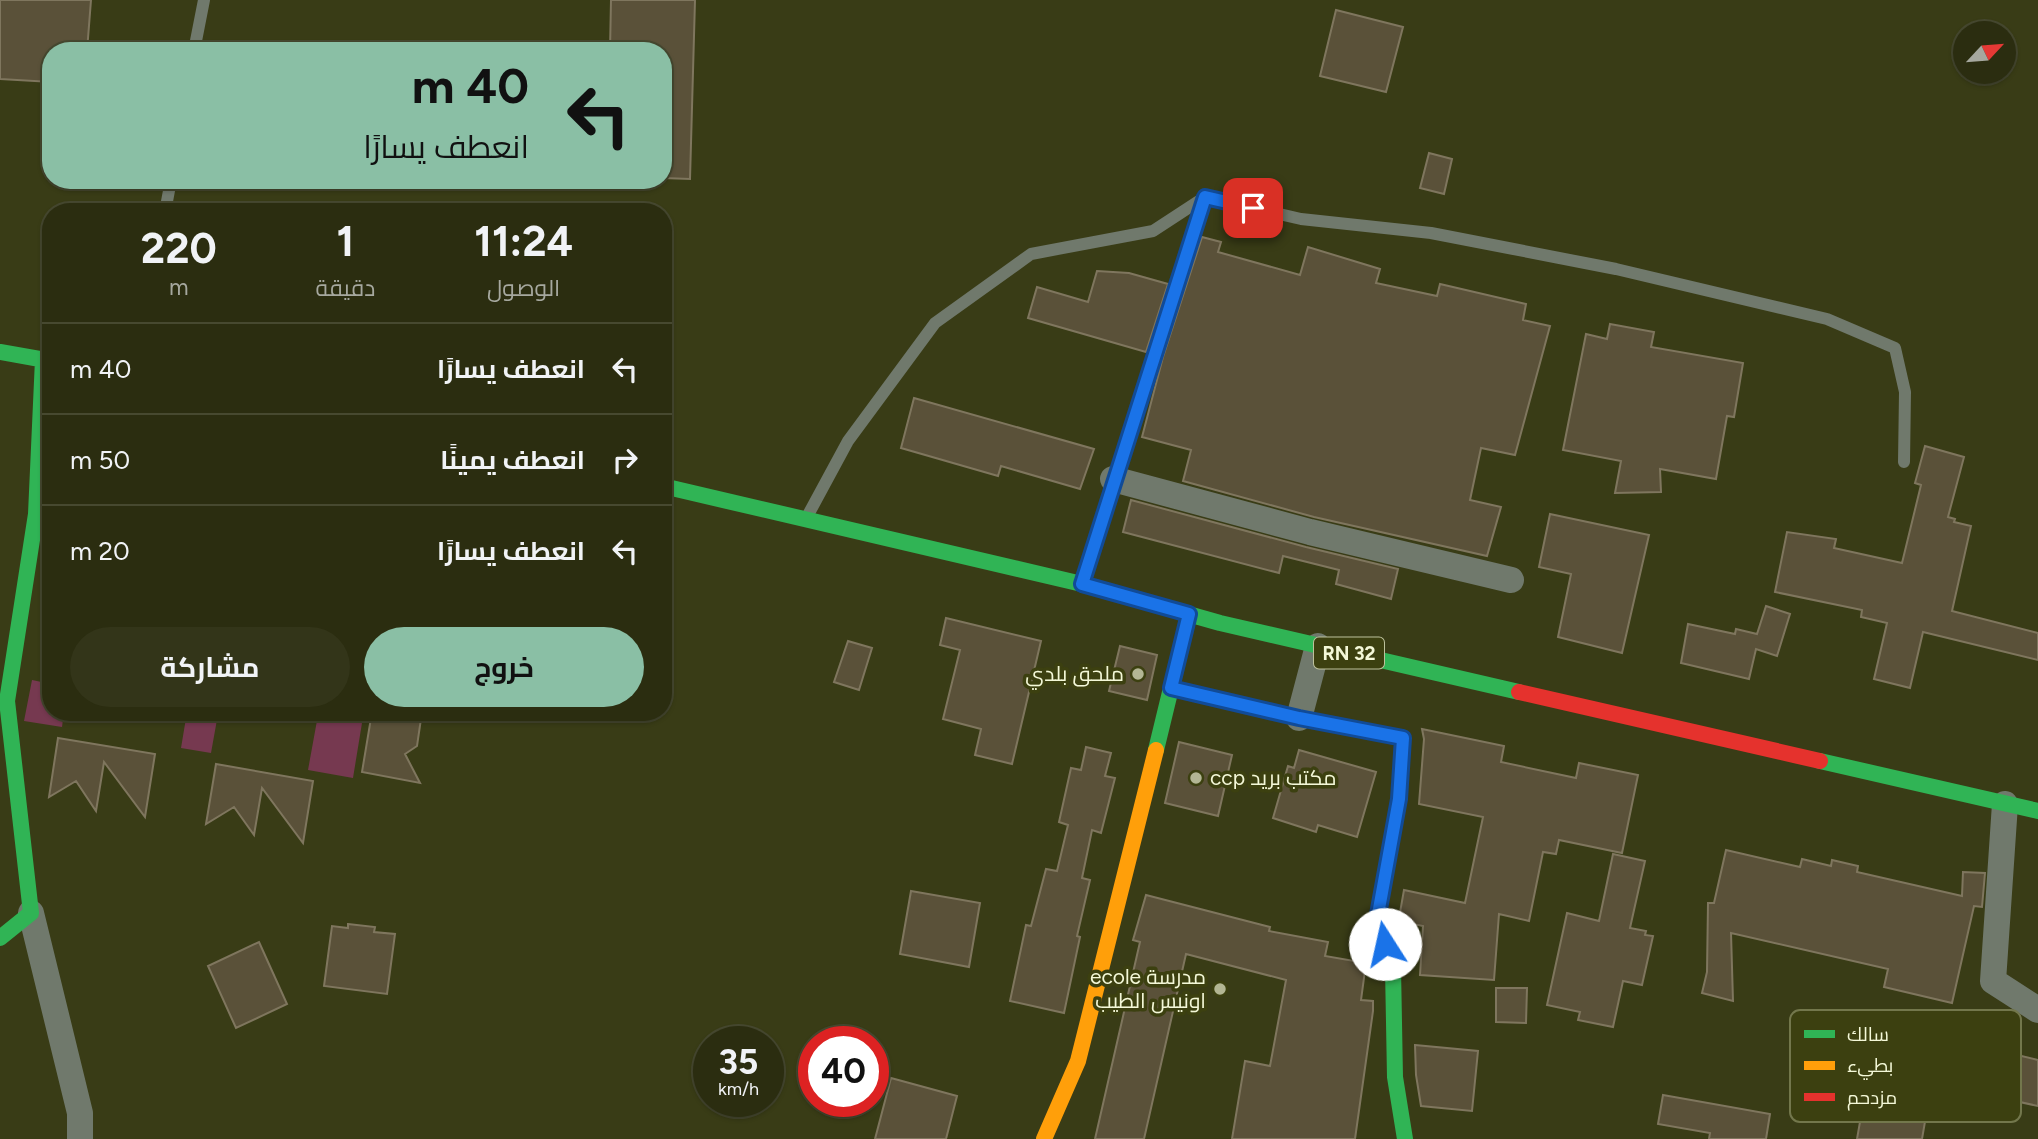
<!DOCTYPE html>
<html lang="ar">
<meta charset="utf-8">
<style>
:root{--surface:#2b2d10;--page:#333519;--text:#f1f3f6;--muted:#a6a89f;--line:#474930;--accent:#8abfa5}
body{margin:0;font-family:Figtree,Cairo,sans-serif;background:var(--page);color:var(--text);direction:rtl;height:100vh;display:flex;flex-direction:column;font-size:26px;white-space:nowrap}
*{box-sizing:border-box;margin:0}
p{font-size:23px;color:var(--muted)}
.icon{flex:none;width:38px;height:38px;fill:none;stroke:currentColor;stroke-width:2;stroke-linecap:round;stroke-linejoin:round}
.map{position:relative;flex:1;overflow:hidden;direction:ltr}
.panel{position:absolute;left:42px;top:203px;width:630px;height:518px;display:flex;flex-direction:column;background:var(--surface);border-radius:28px;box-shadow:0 2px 5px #0004,0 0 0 2px var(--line);direction:rtl}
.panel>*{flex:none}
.guide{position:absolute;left:42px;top:42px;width:630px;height:147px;border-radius:28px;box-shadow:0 2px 5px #0004,0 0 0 2px var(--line);direction:rtl;background:#8abfa5;color:#111;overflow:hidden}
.needle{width:46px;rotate:64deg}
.controls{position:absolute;left:1953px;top:21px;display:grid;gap:14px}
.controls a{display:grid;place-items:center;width:63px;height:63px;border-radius:50%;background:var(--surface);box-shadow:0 2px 5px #0004,0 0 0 2px var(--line);font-size:35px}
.speed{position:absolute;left:693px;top:1026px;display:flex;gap:14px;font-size:35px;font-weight:700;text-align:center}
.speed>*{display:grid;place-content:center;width:91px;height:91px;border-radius:50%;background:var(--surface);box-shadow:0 2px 5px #0004,0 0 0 2px var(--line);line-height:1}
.speed small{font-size:18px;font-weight:400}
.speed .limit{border:10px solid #d22;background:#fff;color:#111}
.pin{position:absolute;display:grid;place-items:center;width:60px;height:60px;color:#fff;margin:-30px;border-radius:14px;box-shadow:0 4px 10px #0006}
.me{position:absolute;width:77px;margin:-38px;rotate:350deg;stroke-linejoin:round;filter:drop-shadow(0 0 5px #0008)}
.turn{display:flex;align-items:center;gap:24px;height:147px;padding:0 28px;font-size:32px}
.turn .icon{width:91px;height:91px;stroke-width:2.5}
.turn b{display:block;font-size:49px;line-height:60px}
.eta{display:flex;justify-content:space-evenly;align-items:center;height:119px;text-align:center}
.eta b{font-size:42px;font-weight:700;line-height:49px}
.button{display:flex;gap:14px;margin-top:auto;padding:14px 28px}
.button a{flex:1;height:80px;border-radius:42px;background:var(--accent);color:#111;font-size:28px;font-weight:700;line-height:80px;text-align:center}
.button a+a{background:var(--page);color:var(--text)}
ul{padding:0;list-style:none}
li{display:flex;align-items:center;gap:21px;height:91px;padding:0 28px;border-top:2px solid var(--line)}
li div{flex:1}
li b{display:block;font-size:26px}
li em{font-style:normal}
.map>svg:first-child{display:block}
.green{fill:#763950}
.building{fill:#5a5139;stroke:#7f765e;stroke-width:2}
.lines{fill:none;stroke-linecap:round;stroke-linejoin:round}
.lane{stroke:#70796c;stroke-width:12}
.street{stroke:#70796c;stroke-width:26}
.fast{stroke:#30b455;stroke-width:16}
.slow{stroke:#ff9f0a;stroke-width:16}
.jam{stroke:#e5322d;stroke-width:16}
.route-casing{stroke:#114b97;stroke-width:18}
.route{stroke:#1a73e8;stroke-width:12}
.poi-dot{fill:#b3b694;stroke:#3c4010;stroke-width:2.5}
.labels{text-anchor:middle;stroke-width:7;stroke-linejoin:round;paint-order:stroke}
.shield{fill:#3c4010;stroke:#bdc19c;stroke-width:2}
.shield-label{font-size:19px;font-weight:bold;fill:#f4f8d8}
.poi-label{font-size:21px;fill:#f4f8d8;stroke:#3c4010;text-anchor:end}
.key{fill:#3c4010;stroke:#73774c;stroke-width:2}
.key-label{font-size:19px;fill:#f4f8d8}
</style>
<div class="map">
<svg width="2038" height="1139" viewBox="0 0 2038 1139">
<rect width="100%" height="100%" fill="#393c16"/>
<path class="green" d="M32,680L51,684V712H64L62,727L24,721Z
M187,712L218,714L211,753L181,748Z
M318,715L362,723L353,778L308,770Z"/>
<path class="building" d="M0,0H91L87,51H51V82L0,79Z
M611,0H695L690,179L663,178V51H610Z
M1336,10L1403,27L1386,92L1320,76Z
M1429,153L1452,159L1444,194L1420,188Z
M1202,237L1221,242L1218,252L1300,275L1308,247L1380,269L1376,283L1437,296L1440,284L1526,304L1523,320L1550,326L1515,455L1481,448L1470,500L1501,507L1487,556L1314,517L1183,481L1191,450L1142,437L1163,357Z
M1097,271L1129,273L1168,284L1146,352L1028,318L1037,287L1088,302Z
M1610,324L1654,332L1651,347L1743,363L1734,417L1727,416L1716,479L1660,469L1661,492L1615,493L1621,461L1563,450L1586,334L1607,339Z
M914,398L1094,449L1080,489L1001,466L998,476L901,448Z
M1925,446L1964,457L1948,517L1955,519L1954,522L1971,526L1952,611L2038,633V660L1923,632L1910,688L1874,679L1887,623L1861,617L1862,610L1775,592L1787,532L1836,539L1834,548L1902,563L1921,485L1915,483Z
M1131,500L1306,547L1398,569L1391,599L1336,584L1339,570L1283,556L1279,573L1123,532Z
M1550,514L1649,535L1622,653L1558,637L1571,574L1539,567Z
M1766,606L1790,614L1777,656L1756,649L1749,679L1681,663L1688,624L1735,634L1736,629L1757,634Z
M946,618L1041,641L1012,764L975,755L981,729L943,719L960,650L940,645Z
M848,641L872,648L859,690L834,682Z
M1120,646L1157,655L1147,700L1109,691Z
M372,712H422L417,746L405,754L420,783L362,772Z
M1422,729L1504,746L1501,762L1576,778L1579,763L1638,775L1622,853L1559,840L1556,854L1543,852L1529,921L1499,914L1494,980L1420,975L1423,926L1399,921V918L1404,890L1465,903L1483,817L1419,804L1424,739Z
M58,738L155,754L145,817L104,762L96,811L76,781L49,797Z
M1179,742L1232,755L1218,816L1165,803Z
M1086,747L1111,753L1105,776L1115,778L1101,833L1092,830L1082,878L1090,880L1077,936L1080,937L1064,1013L1010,1001L1026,925L1031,926L1046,869L1057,871L1068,825L1059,822L1071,768L1081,770Z
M1299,750L1376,772L1357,837L1318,825L1316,832L1273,818L1288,766L1294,768Z
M216,764L313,781L303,843L262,788L254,835L234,807L206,824Z
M1726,850L1800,867L1802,859L1831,866L1832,860L1858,866L1857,872L1962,896L1963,872L1985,873L1982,907L1974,906L1952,1003L1884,987L1888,969L1731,933L1733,1001L1702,993L1707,972L1708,903H1714Z
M1613,854L1645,861L1630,928L1646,931L1645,935L1653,936L1642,985L1623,981L1613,1027L1578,1020L1580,1012L1547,1005L1567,913L1599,921Z
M911,891L980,903L969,967L900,954Z
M1146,895L1270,927L1269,931L1328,942L1325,956L1366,963L1361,1000L1373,1001V1011L1355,1139H1232L1245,1061L1270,1066L1286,980L1186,954L1144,1139H1095L1140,942L1133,940Z
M348,924L375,927L374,932L395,934L387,994L324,986L332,926L348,928Z
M259,942L287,1004L236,1028L208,966Z
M1496,988H1527L1526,1023L1496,1022Z
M1987,1038L2012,1044L2009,1053L2038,1060V1106L1974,1092Z
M1415,1045L1478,1051L1472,1111L1421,1106L1416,1075Z
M891,1078L957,1096L946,1139H875Z
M1867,1082L1930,1093L1922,1139H1857Z
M1663,1095L1770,1114L1766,1139H1709L1710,1133L1658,1124Z"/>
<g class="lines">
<path class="lane" d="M194,51L204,0
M165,212L171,180
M808,515L848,441L935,323L1031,254L1153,231L1205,197
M1083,580L1205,197L1301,219L1431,233L1616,269L1827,319L1895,348L1905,392L1904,462"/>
<path class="street" d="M1113,479L1310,532L1511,580
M1299,718L1318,646
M2005,804L1993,981L2038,1010
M31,913L80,1113V1139"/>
<path class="fast" d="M0,352L51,361
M663,486L1082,584L1220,623L1519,692
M1171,688L1299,718L1403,738L1399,799L1377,920L1393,968L1395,1077L1405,1139
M1156,750L1189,614
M1820,761L2038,811
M0,938L31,913L7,701L36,514L43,359"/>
<path class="slow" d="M1044,1139L1078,1061L1156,750"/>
<path class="jam" d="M1519,692L1820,761"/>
</g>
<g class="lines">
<defs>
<path id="route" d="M1253,208L1205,197L1082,584L1189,614L1171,688L1299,718L1403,738L1399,799L1377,920L1385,944"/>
</defs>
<use href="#route" class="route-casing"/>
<use href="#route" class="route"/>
</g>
<g class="poi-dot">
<circle cx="1138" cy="674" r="7"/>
<circle cx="1196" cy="778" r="7"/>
<circle cx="1220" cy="989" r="7"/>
</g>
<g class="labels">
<rect class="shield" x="1314" y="637.5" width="70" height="31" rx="5"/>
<g class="shield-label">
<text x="1349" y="660">RN 32</text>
</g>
<g class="poi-label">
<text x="1124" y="681">ملحق بلدي</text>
<text x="1210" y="785" text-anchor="start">ccp مكتب بريد</text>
<text x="1206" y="984">ecole مدرسة<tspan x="1206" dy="24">اونيس الطيب</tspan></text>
</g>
</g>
<rect x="1790" y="1010" width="231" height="112" rx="10" class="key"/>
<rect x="1804" y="1030" width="31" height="8" fill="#30b455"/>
<rect x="1804" y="1061" width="31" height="9" fill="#ff9f0a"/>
<rect x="1804" y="1093" width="31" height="8" fill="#e5322d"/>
<g class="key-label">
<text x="1847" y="1041">سالك</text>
<text x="1847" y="1072">بطيء</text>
<text x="1847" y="1104">مزدحم</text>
</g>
</svg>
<div class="controls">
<a><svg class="needle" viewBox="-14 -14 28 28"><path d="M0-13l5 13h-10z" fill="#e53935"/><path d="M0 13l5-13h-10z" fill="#a6a89f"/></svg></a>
</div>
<div class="speed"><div>35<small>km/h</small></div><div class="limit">40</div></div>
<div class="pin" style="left:1253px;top:208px;background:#d93025"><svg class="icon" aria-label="arrive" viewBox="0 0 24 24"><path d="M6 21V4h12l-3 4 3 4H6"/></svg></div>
<svg class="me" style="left:1385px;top:944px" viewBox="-20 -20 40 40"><circle r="19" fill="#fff"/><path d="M0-13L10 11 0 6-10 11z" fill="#1a73e8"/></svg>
<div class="guide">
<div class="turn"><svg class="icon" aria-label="left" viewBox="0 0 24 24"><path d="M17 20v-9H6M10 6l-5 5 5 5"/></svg><div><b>40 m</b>انعطف يسارًا</div></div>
</div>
<section class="panel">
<div class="eta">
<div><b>11:24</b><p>الوصول</p></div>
<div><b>1</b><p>دقيقة</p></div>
<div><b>220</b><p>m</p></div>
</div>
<ul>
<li><svg class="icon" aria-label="left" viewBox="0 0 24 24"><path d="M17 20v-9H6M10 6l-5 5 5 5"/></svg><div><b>انعطف يسارًا</b></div><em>40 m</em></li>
<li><svg class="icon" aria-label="right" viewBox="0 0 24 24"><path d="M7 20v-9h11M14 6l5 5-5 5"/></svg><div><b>انعطف يمينًا</b></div><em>50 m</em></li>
<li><svg class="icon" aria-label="left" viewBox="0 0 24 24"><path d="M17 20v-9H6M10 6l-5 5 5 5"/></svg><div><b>انعطف يسارًا</b></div><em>20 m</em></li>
</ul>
<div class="button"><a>خروج</a><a>مشاركة</a></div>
</section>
</div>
